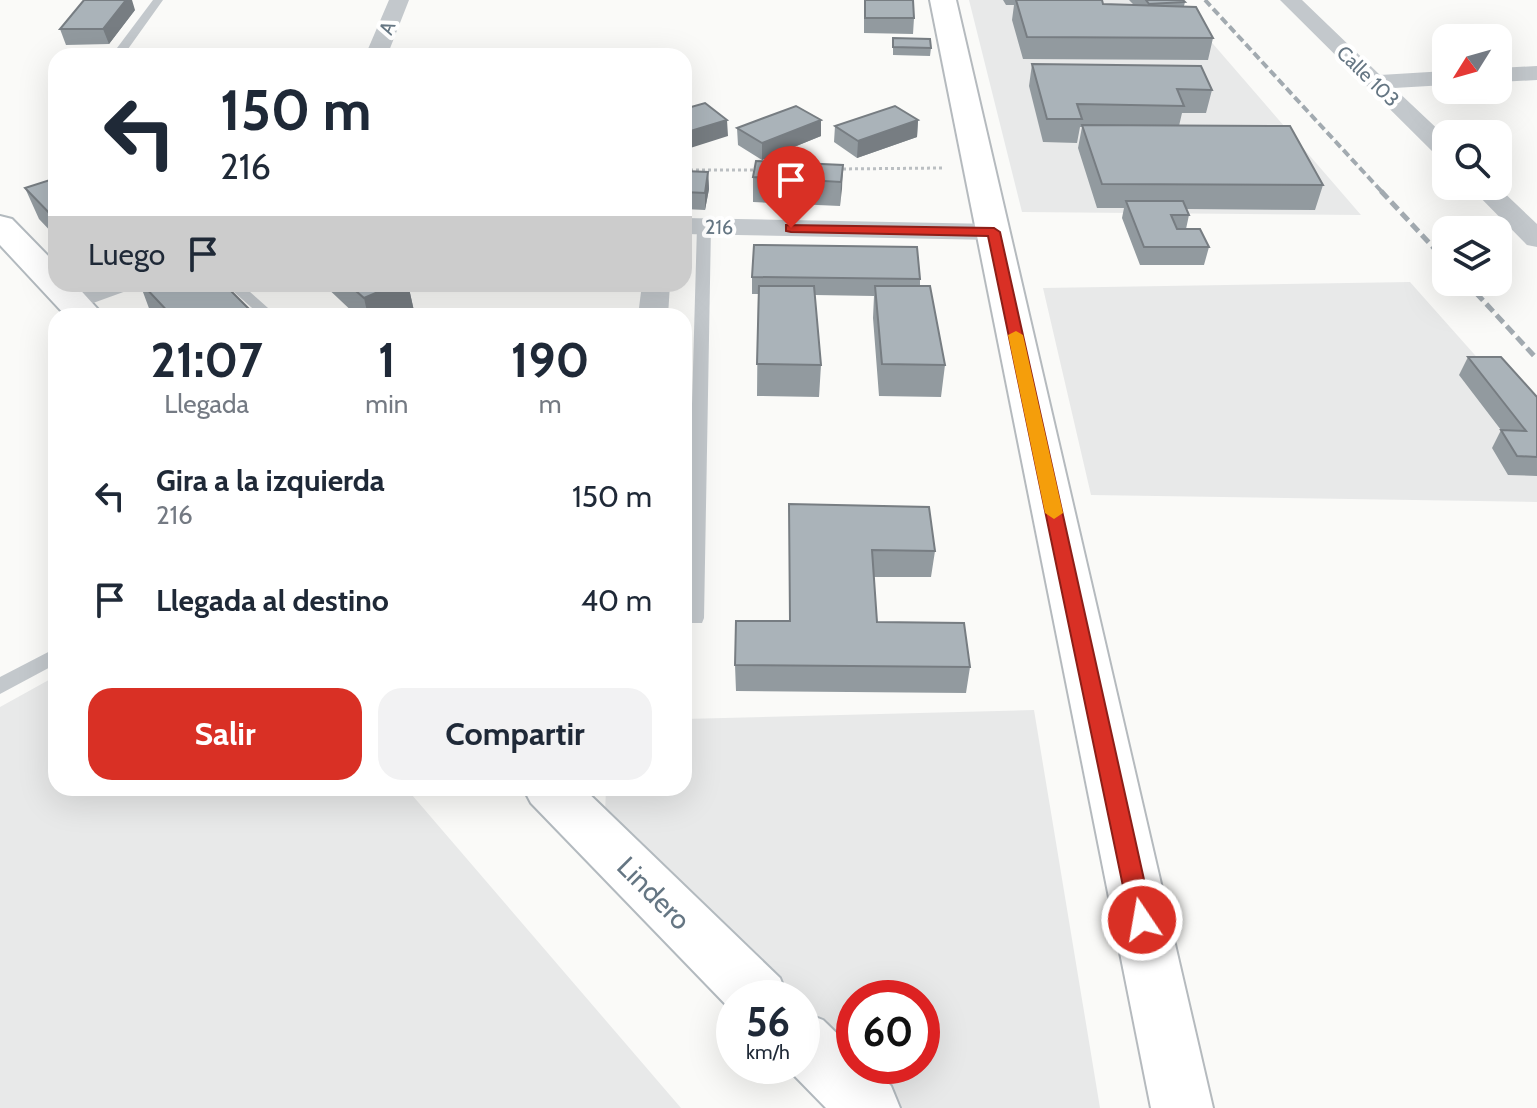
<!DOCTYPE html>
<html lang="es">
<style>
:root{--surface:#fff;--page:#f2f2f3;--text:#1f2937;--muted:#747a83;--accent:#d93025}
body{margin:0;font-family:Cabin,sans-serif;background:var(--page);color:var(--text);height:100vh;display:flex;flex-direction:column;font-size:30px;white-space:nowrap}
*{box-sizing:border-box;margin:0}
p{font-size:26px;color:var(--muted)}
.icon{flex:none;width:44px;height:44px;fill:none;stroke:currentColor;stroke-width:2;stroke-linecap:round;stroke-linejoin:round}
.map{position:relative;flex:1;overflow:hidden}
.sheet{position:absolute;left:48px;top:308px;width:644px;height:488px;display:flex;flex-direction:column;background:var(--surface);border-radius:24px;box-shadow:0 8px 32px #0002}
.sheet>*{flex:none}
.top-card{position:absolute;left:48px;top:48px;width:644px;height:244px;border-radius:24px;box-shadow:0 8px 32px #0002;background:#fff;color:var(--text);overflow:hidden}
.needle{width:52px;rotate:233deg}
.tools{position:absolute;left:1432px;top:24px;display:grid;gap:16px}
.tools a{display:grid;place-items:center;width:80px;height:80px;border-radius:16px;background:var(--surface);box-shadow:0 8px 32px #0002;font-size:40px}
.speed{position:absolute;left:716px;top:980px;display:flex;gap:16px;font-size:40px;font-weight:700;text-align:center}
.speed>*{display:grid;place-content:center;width:104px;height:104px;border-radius:50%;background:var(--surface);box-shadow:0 8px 32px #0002;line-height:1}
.speed small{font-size:20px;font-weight:400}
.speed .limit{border:12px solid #d22;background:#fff;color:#111}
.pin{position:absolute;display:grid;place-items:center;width:68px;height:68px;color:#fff;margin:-82px -34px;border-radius:50% 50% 50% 0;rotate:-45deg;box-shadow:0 0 8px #0007}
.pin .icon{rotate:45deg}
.me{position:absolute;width:88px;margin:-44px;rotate:348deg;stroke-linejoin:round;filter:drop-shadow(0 0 6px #0008)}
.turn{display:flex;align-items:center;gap:28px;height:168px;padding:0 40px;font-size:36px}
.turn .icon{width:104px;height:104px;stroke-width:2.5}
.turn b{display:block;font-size:56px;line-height:68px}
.then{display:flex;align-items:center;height:76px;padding:0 40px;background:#0003;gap:16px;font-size:30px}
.eta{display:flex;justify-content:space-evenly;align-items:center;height:136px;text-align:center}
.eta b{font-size:48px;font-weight:700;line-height:56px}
.primary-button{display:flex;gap:16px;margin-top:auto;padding:16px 40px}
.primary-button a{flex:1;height:92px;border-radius:24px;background:var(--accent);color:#fff;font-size:32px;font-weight:700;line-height:92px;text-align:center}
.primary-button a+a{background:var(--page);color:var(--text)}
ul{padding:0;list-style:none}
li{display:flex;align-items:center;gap:24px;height:104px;padding:0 40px}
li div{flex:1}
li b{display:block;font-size:30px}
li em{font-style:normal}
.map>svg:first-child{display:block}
.built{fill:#e8e9e9}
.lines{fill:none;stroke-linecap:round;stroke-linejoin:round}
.secondary-casing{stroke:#b3babf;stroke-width:4}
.primary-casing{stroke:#b5babe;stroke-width:4}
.path{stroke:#bbbfc2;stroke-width:3;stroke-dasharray:3 3;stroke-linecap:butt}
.lane{fill:#c3c8cc;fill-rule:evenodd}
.street{fill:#c3c8cc;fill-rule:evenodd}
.secondary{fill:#fff;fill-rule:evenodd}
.primary{fill:#fff;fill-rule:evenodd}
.rail-far1{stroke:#a2aab0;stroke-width:4;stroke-dasharray:8 4;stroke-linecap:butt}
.rail{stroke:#a2aab0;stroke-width:5;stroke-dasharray:10 5;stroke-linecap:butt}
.wall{fill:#929a9f}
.shaded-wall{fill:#777d82}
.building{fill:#aab3b9;stroke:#777d82;stroke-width:2}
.route{fill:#d93025;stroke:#8d1f18;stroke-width:2}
.slow{fill:#f59e0b}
.labels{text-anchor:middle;stroke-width:8;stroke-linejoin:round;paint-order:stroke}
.far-street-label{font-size:20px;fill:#657683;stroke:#fff}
.near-street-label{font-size:28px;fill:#657683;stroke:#fff}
</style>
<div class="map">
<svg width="1537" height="1108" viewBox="0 0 1537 1108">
<rect width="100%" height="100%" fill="#fafaf8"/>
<path class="built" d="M969,0H1175L1361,215L1022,212Z
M1410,282L1537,425V502L1091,495L1043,288Z
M56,676V788H406L681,1108H0V707Z
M1034,710L1100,1108H899L857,1066H922V998H854V1063L802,1011V998H789L605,813L606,788H684V719Z"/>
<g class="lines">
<defs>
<path id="secondary" d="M0,216L12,219L56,264V284H75L104,316H66L0,245Z
M523,788H583L780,978L788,998H734V1013L531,803Z
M802,1012L823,1020L854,1050V1066H871L891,1086L900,1108H826L785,1066H802Z"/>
<path id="primary" d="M930,0H956L1213,1108H1151Z"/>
</defs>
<use href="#secondary" class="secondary-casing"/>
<use href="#primary" class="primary-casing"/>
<path class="path" d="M837,169L943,168
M684,170H759"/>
<path class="lane" d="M153,0H163L123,56H111Z
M704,222L711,226L704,618L702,623H688L686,618L697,226Z
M225,284H241L277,316H261Z
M56,648V664L0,694V677Z"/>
<path class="street" d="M389,0H409L387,56H365Z
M1280,0H1302L1380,75L1446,71V85L1394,88L1446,137V158L1437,156Z
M1537,66V80L1498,82V68Z
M1469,186H1497L1537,224V247L1527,245Z
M684,218L994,224L1004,226L1008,232L1004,238L994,240L684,234Z
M92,284H133L129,290L82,307H62L57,301L62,295Z
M642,284H670L668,316H638Z"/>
<use href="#secondary" class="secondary"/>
<use href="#primary" class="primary"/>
<path class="rail-far1" d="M1205,0L1383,193"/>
<path class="rail" d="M1381,191L1446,261
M1466,282L1537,359"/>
</g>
<path class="wall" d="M864,0L914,18L913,34L864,33Z
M1003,0H1102L1103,4L1134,5L1129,0H1183L1185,2L1184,6L1213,38L1208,60L1023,59L1012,20L1014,5H1006Z
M135,10L109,44L66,45L60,29Z
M893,38L931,48L930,56L893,55Z
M1032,64L1212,90L1206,113H1182L1179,126L1323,185L1315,210L1186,209L1189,215L1186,229L1209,247L1204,265H1140L1122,218L1124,208H1097L1078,148L1082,127H1080L1077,143L1043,142L1029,86Z
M918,120L917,137L857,158L834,142L835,126Z
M737,128L821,136L762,160L738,145Z
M843,165L840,206L753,202V177Z
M684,171L708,172L709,189L705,210L684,209Z
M56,178V237L39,219L25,188Z
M752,277L920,279V286L945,365L941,397L879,396L873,318L874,296L815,295L821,365L819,397L757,396L758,294H752Z
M140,284H224L256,316H155L150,311Z
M323,284H408L414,311L403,316H357Z
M1468,357L1537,397V476L1508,475L1492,448L1501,430L1459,375Z
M789,504L935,551L931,577H874L877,622L970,667L966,693L736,691L735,665L789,621Z"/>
<path class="shaded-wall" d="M126,0H132L135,10L109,44L103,29Z
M727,120L728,136L684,150V133Z
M821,120V136L762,160V143Z
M918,120L917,137L857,158L858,141Z
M843,165L842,189L840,206L841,182Z
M708,172L709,189L705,210V193Z
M397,284H408L414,311L403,316H368L364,298Z"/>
<path class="building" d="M84,0H126L103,29H60Z
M865,0H913L914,18H865Z
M1016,0H1102L1103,4L1196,7L1213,38L1027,37Z
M1146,0H1183L1185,2L1149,4Z
M893,38L930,39L931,48L893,47Z
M1032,64L1201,66L1212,90L1177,89L1184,106L1077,104L1082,119H1047Z
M705,103L727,120L684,133V109Z
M796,106L821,120L762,143L737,128Z
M895,106L918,120L858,141L835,126Z
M1082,125L1290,126L1323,185L1102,184Z
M756,161L843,165L841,182L753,177Z
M684,171L708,172L705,193L684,192Z
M56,178V220L25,188Z
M1126,201H1183L1189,215H1171L1177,229H1200L1209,247H1144Z
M754,245L917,247L920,279L752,277Z
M142,284H224L256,316H172Z
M348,284H397L364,298Z
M759,286H814L821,365L757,364Z
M875,286H930L945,365L882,364Z
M1468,357H1501L1537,397V457L1517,456L1501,430L1526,431Z
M789,504L929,507L935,551L872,550L877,622L964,623L970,667L735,665L736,621H790Z"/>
<path class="route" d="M786,225L994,228L1000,232L1153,920L1150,928L1142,931L1133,928L1130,920L988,236L791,232L786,231Z"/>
<path class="slow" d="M1016,331L1023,335L1063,513L1054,519L1045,513L1008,335Z"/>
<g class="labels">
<g class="far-street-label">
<text transform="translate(387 28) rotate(-68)" y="7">A</text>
<text transform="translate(1368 76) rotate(44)" y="7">Calle 103</text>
<text transform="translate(719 227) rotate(1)" y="7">216</text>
</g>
<g class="near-street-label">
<text transform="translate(654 893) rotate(45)" y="10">Lindero</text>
</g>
</g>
</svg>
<div class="tools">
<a><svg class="needle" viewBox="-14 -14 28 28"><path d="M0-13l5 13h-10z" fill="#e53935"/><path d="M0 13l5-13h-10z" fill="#747a83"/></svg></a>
<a><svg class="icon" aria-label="search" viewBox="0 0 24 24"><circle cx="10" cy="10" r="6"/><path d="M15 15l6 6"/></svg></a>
<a><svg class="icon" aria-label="layers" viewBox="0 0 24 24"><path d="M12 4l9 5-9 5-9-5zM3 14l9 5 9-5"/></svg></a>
</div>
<div class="speed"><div>56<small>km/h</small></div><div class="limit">60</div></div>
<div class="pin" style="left:791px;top:228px;background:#d93025"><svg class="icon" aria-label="arrive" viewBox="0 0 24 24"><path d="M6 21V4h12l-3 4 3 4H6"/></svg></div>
<svg class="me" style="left:1142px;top:920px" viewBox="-20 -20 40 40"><circle r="17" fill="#d93025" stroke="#fff" stroke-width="3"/><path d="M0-11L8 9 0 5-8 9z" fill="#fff"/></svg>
<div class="top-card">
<div class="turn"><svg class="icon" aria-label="left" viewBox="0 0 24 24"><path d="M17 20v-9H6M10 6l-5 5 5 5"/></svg><div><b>150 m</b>216</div></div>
<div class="then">Luego<svg class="icon" aria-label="arrive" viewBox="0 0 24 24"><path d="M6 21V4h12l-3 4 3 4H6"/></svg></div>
</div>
<section class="sheet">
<div class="eta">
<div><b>21:07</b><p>Llegada</p></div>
<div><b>1</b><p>min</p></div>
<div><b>190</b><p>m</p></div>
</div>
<ul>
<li><svg class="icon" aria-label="left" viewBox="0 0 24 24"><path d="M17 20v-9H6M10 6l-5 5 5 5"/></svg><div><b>Gira a la izquierda</b><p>216</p></div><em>150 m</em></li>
<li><svg class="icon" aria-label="arrive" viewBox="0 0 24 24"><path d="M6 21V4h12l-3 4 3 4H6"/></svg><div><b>Llegada al destino</b></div><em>40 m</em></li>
</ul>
<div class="primary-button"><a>Salir</a><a>Compartir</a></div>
</section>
</div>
